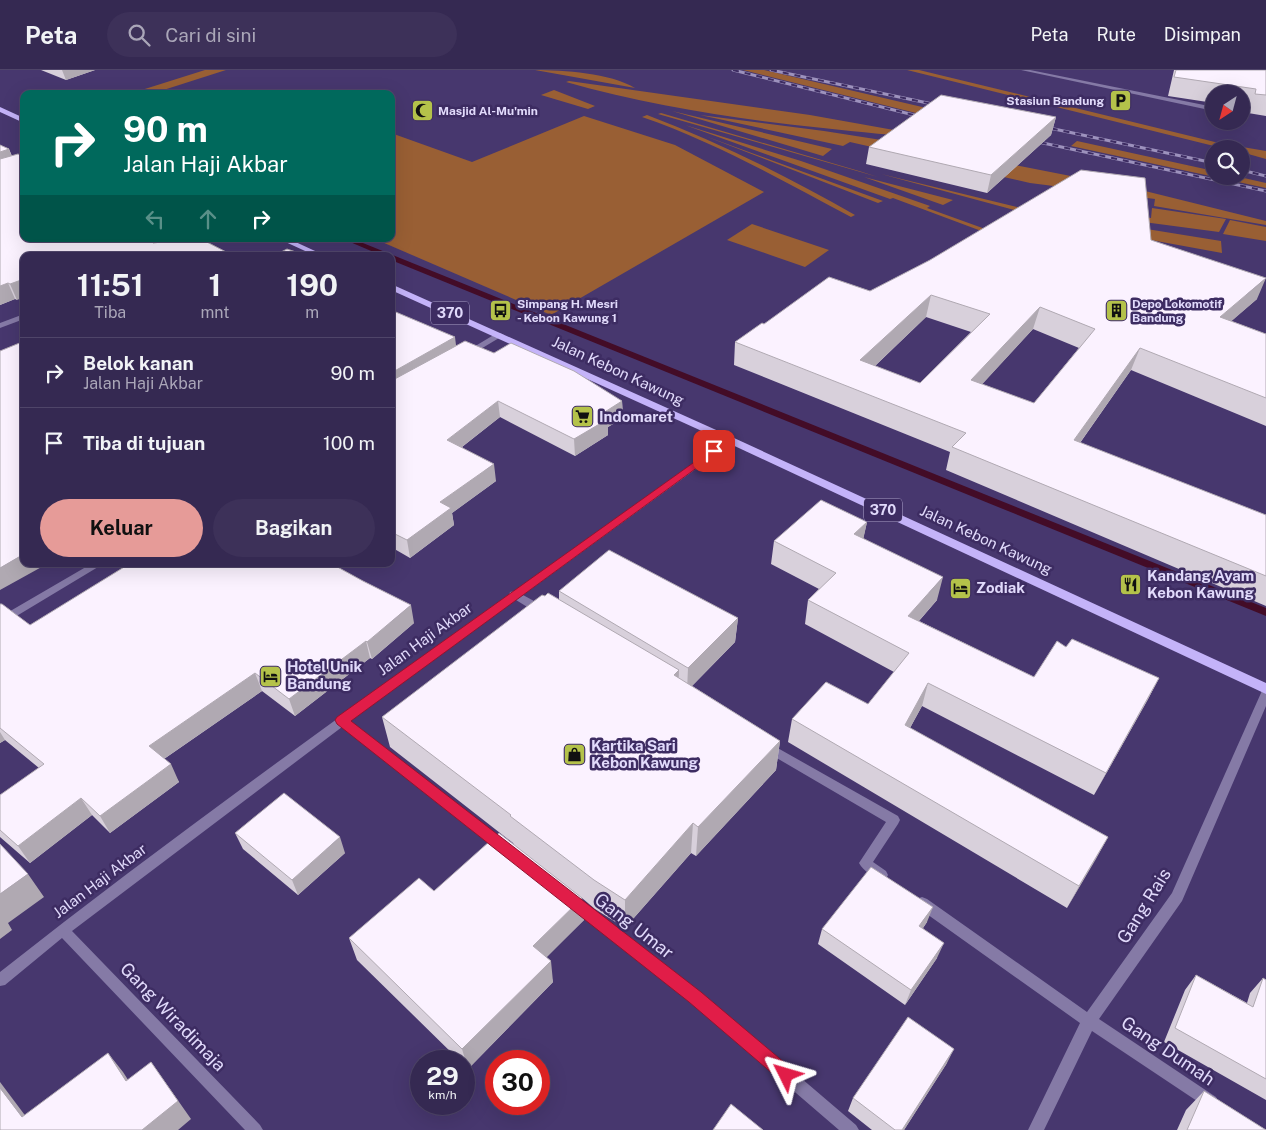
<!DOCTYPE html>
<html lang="id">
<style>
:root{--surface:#352952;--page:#3d3159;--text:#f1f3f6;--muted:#aaa6b8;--line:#4f4569;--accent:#e69b98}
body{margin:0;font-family:"Public Sans",sans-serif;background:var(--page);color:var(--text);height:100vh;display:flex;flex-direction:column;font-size:19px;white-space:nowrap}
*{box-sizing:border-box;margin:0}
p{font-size:16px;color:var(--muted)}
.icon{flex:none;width:28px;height:28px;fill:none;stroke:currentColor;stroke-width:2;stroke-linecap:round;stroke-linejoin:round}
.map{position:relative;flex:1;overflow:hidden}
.sheet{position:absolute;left:20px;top:182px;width:375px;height:315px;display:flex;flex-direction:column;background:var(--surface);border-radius:10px;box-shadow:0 5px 20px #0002,0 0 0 1px var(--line)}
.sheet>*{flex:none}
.banner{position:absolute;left:20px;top:20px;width:375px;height:152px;border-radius:10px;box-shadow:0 5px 20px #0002,0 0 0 1px var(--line);background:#00695c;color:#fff;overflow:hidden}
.needle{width:32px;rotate:216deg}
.controls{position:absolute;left:1205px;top:15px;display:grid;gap:10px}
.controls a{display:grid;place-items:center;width:45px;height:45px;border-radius:50%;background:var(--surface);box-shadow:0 5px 20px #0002,0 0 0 1px var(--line);font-size:25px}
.speed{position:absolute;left:410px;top:980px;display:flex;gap:10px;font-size:25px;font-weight:700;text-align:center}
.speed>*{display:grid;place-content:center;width:65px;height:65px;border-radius:50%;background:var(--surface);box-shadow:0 5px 20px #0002,0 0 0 1px var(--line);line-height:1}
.speed small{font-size:12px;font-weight:400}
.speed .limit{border:8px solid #d22;background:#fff;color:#111}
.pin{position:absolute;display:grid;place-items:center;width:42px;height:42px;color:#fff;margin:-21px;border-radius:10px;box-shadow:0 2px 8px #0006}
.me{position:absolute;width:55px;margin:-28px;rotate:310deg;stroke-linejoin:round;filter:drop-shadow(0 0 4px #0008)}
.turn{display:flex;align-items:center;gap:18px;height:105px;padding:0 20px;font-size:22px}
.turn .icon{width:65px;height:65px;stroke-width:2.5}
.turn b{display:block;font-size:35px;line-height:42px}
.lanes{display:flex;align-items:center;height:48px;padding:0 20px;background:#0003;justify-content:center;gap:25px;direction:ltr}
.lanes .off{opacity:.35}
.eta{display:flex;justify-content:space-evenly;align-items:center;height:85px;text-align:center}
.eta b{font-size:30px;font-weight:700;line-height:35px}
.cta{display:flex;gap:10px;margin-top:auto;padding:10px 20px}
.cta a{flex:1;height:58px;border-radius:30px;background:var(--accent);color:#111;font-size:20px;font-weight:700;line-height:58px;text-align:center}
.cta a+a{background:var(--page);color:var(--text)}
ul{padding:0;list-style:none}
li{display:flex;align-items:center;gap:15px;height:70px;padding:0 20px;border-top:1px solid var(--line)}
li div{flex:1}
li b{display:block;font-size:19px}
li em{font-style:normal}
header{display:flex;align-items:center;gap:30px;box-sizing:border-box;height:70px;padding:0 25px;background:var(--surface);border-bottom:1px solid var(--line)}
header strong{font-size:24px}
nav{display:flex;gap:28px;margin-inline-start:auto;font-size:18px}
.search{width:350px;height:45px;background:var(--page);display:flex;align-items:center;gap:12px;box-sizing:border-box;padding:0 18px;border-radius:28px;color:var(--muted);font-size:19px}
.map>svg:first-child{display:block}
.green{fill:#995f34}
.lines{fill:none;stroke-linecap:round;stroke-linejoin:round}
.stream{fill:#430c27;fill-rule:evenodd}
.minor{fill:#857aa6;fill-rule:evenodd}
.primary{fill:#c4b3f9;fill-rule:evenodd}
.rail-casing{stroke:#9d92bd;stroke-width:3}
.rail{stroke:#3d2c62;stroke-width:2;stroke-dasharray:6;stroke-linecap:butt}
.wall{fill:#d8d0db;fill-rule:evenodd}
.shaded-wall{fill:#b0a9b2}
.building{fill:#fbf2ff;stroke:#b0a9b2;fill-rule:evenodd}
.route{fill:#e11d48;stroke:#92132f}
.labels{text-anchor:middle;stroke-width:5;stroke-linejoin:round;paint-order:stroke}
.far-poi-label{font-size:12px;font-weight:bold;fill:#e1dafb;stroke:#3d2c62;text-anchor:start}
.shield{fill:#3d2c62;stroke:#b0a6cd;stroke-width:1}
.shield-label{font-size:14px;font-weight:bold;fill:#e1dafb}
.street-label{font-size:15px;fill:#e1dafb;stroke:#3d2c62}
.poi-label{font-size:15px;font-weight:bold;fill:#e1dafb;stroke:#3d2c62;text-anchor:start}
.near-street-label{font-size:18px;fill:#e1dafb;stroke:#3d2c62}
</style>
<header>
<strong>Peta</strong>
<div class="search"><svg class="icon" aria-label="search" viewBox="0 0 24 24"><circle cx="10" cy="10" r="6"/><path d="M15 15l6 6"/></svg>Cari di sini</div>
<nav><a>Peta</a><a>Rute</a><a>Disimpan</a></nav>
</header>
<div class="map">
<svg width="1266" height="1060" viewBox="0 0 1266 1060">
<rect width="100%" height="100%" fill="#47376e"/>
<path class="green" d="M205,0H226L151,24H129Z
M535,0C564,0 610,3 635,18Z
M743,0H764L935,40L928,46Z
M907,0H919L1219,73L1266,81V89L1241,82V79H1226Z
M569,11L810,45L933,67C896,66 860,62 823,58C736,49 651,36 566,12Z
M554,20L595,36L588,39L541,25Z
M672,41L832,79L823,86Z
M661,43L859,101L878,107L658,44Z
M647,45C719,72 788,107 855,145L851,147C783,111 715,72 642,47Z
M700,45L824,61L907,74L1137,119L1266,151V155L1154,136L1155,129L1030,113L850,72L843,76Z
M584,46L675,75L764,122L551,245L375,169H391V63L472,92Z
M685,55L801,91L930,136L927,138L988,160L984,162L893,128L890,129Z
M705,66L883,131L878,133Z
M1077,71L1214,101V106H1235L1266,113V118L1071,76Z
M881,104L1029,140L1221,171L1222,183L1107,162L1025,143Z
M864,107L953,130L943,135Z
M1048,135L1151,148L1152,138L1226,149L1219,162L1151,153Z
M1230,150L1266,157V171L1223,164Z
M752,154L829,180L805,197L727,170Z"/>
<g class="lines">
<path class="stream" d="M343,169H353L1266,538V546L391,190V186H383Z"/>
<path class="minor" d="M1021,0H1030L1214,37V41Z
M24,244V249L0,258V253Z
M497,263H500L504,265L469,286H466L462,284Z
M730,367L733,368V372L523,525L545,537L546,540L545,543H537L516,530L350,651L507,773L509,777L507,781L503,782L499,781L342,657L72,861L260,1055L263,1060H245L62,868L5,915L0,916V902C166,771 338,648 509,525L510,522L515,521Z
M91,494H103L0,556V547Z
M1266,619V636L1182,831L1099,949L1216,1027L1218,1032L1216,1037L1211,1039L1206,1037L1092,961L1044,1060H1028L1080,953L917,837L916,833L917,829L922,827L927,829L1087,942L1172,823L1261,623L1262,620Z
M767,672L898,746L900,750L898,754L873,792L886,801L888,805L886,809C878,812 863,801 859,793L886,752L763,680L761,677L763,674Z
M574,826L579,828L700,922L856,1055L859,1060H839L690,932L569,836L568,832L569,828Z"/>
<path class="primary" d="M0,37L24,48V53L0,42Z
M279,169H289L326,186H316Z
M391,214L734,368L1266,613V624L726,372L391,220Z"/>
<defs>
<path id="rail" d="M733,0L926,48
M771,0L942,36
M1040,56L1214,93
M1029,70L1266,121
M1241,100L1266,106"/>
</defs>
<use href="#rail" class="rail-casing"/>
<use href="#rail" class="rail"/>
</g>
<path class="wall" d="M41,0H95L66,10Z
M1173,0H1266V46L1248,43V38L1241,37V24H1214V33L1168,26L1174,0Z
M1056,47L1051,65L987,123L866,94L869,77Z
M0,75L9,79L12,86L24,186L17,230L15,229L0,235Z
M1151,170L1257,229L1231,251L1266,264V356L1131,300L1080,373L1266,445V536L946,400L950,382L734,295L735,272L764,254L870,221ZM926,247L971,262L920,313L875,296ZM1033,259L1079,278L1034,333L982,314Z
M391,240L456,276L494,283L622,331L623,348L608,357V365L575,386L500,347L462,377L496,411L452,443L454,455L410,488L391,477Z
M867,452L863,469L937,530L919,551L1034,607L1066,577L1159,608L1147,631L1094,725L922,636L910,658L1108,767L1067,838L788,672L792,649L868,634L894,602L805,554L808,530L819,519L771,494L774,471Z
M559,521L738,548L735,572L692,616L780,671L776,700L696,786L691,783L625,858L595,839L582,828L584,850L546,887L553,912L468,999L464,995V991H460L357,890L349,868L434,821L514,775L513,773L390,677L382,647L545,526L559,530Z
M0,534L30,555L414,553L372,589L370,588L295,646L262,621L164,689L179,712L110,763L92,745L30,793L0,767V725L39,698L5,670L0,673Z
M235,763L345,783L298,825L243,779Z
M927,852L923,858L937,888L905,935L818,874L822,859Z
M1196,905L1247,933L1250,923L1263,908L1266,910V1030L1164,972L1185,920Z
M947,993L904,1060H872L848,1041L853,1028Z
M1204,1021L1266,1060H1177L1186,1040Z"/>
<path class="shaded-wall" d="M62,0H95L66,10Z
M1056,47L1051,65L987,123L991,105Z
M9,79L14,93L0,98V82Z
M152,169H183L158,186Z
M1266,208L1257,229L1211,269L1220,247Z
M24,209V227L17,230L10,214Z
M8,213L15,229L0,235V216Z
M931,225L926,247L857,313L860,290Z
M1040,237L1033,259L965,333L971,310Z
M455,267L457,283L391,321V303Z
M1140,278L1131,300L1065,394L1074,370Z
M498,331L500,347L449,387L447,370Z
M622,331L623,348L608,357V365L575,386L574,369L600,345Z
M494,394L496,411L452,443L454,455L410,488L407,470L440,432Z
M867,452L862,475L854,464Z
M24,484V494H47L0,520V498Z
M943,507L937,530L903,569L908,546Z
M411,535L414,553L372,589L367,572Z
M738,548L735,572L687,621L688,598Z
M366,571L370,588L295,646L289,629Z
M679,600L678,630L674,605Z
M255,603L262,621L158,693L149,676Z
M1159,608L1147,631L1094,725L1106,703Z
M928,613L922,636L899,678L905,655Z
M0,662L5,670L0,673Z
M780,671L776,700L696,786L698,757Z
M171,694L179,712L110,763L100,746Z
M81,728L92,745L30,793L18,776Z
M693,753L691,783L625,858V830Z
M340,767L345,783L298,825L292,810Z
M1108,767L1096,789L1067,838L1079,816Z
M28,804L44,827L8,853L12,860L0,869V824Z
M582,828L584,850L536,898L533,876Z
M933,837L927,852L914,871L919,856Z
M944,873L937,888L905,935L911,920Z
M551,891L553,912L468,999L462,979Z
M954,979L947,993L904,1060H902Z
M108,983L123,1002L141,1030L126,1011Z
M151,992L191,1049L178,1060H142Z
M0,1012L36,1060L22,1047L0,1018Z"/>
<path class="building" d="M1176,0H1266V25L1255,24L1256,19L1174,7Z
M941,25L1056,47L991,105L869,77Z
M0,75L9,79L0,82Z
M18,84L24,87V169H153H152L153,173L162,172L170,169H201L234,186H24V209L10,214L8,213L0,216V89Z
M1081,100L1145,108L1151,170L1266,208L1220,247L1266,264V328L1140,278L1074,370L1266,445V506L952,377L966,363L735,272L762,253L764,254L829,207L870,221L930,190ZM931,225L990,244L920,313L860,290ZM1040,237L1095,259L1034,333L971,310Z
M287,179L308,186H273Z
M391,240L455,267L391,303Z
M465,271L494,283L511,273L574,301L622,331L600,345L608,349L574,369L498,331L447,370L494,394L440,432L451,438L407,470L391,462V311Z
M22,272L24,273V372L20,373L24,376V484L0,498V281Z
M821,430L867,452L854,464L943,507L908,546L1034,607L1057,571L1066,577L1072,569L1159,608L1106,703L928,613L905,655L1108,767L1079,816L792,649L826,612L868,634L909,583L808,530L836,503L774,471Z
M609,480L738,548L688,598L559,521Z
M129,494H332L363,511L411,535L367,572L366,571L289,629L255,603L149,676L171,694L100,746L81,728L18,776L0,760V725L44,694L0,658V534H2L30,555Z
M548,523L679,600L674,605L780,671L698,757L693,753L625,830L594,810L510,746L511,745L382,647L542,525L545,526Z
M284,723L340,767L292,810L235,763Z
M499,763L582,828L533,876L551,891L462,979L349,868L419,808L434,821Z
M0,774L28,804L0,824Z
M871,797L933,837L919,856L944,873L911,920L822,859Z
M1196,905L1253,937L1263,908L1266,910V1009L1175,958Z
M908,947L954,979L902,1060H895L853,1028Z
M108,983L126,1011L151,992L178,1031L142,1060H0V1018L22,1047Z
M1204,1021L1266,1060H1187Z
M731,1034L763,1060H713Z"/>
<path class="route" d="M714,378L719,381L717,383L351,651L701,922L792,999L794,1005L792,1010L786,1013L780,1010L689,932L337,654L335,650L337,647Z"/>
<defs>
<symbol id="parking-square" viewBox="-11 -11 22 22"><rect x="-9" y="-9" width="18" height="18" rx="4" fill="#b4c24a" stroke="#3d2c62"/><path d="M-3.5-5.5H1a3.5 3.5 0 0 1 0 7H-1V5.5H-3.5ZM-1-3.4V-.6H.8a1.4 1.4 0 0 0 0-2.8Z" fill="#111"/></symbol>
<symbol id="mosque-square" viewBox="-11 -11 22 22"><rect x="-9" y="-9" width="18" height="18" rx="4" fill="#b4c24a" stroke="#3d2c62"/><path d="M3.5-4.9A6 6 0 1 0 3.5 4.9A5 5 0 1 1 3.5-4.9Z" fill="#111"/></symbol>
<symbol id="bus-square" viewBox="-11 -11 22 22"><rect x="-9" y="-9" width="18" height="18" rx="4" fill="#b4c24a" stroke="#3d2c62"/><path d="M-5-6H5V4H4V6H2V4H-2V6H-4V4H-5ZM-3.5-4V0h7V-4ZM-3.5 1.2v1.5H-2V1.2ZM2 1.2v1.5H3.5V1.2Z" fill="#111"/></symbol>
<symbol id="building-square" viewBox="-11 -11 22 22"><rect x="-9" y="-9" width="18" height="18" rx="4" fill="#b4c24a" stroke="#3d2c62"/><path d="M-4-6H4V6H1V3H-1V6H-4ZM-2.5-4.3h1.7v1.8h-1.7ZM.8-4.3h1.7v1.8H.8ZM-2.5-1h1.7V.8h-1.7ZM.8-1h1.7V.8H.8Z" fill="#111"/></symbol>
<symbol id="supermarket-square" viewBox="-11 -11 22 22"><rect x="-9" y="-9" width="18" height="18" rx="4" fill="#b4c24a" stroke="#3d2c62"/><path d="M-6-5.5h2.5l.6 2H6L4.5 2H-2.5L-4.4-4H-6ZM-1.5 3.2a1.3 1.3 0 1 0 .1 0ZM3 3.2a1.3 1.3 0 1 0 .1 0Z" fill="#111"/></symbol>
<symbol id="restaurant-square" viewBox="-11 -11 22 22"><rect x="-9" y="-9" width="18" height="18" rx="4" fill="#b4c24a" stroke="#3d2c62"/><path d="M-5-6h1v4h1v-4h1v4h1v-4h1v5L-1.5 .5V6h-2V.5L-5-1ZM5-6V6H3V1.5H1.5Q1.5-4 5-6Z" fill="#111"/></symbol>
<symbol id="hotel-square" viewBox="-11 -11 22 22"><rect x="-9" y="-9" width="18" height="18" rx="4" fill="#b4c24a" stroke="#3d2c62"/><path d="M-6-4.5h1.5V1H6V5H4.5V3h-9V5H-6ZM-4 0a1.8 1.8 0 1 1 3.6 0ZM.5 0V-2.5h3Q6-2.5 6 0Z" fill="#111"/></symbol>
<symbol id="shop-square" viewBox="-11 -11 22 22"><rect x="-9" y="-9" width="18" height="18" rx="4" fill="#b4c24a" stroke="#3d2c62"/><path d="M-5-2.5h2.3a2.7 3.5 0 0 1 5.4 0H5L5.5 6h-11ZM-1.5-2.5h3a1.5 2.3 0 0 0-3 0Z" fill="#111"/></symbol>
</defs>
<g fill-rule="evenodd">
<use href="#parking-square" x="1108" y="18" width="25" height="25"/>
<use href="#mosque-square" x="410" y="28" width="25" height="25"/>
<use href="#bus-square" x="488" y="228" width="25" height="25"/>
<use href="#building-square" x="1104" y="228" width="25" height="25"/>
<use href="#supermarket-square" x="570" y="334" width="25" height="25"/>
<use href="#restaurant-square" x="1118" y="502" width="25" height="25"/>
<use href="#hotel-square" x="948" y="506" width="25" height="25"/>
<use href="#hotel-square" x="258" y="594" width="25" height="25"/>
<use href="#shop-square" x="562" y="672" width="25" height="25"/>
</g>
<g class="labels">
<g class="far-poi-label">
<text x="1104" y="35" text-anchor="end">Stasiun Bandung</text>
<text x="438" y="45">Masjid Al-Mu'min</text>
<text x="517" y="238">Simpang H. Mesri<tspan x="517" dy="14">- Kebon Kawung 1</tspan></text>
<text x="1132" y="238">Depo Lokomotif<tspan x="1132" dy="14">Bandung</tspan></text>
</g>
<g class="shield">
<rect x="431" y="231.5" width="38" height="23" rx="4"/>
<rect x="864" y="428.5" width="38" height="23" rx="4"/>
</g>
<g class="shield-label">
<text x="450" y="248">370</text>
<text x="883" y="445">370</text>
</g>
<g class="street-label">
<text transform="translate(618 301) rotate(25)" y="5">Jalan Kebon Kawung</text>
<text transform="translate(986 470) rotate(25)" y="5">Jalan Kebon Kawung</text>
<text transform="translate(425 569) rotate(-36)" y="5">Jalan Haji Akbar</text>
<text transform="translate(100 811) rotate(-37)" y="5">Jalan Haji Akbar</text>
</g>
<g class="poi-label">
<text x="599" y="352">Indomaret</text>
<text x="1147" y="511">Kandang Ayam<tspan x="1147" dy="17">Kebon Kawung</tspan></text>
<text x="976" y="523">Zodiak</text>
<text x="287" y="602">Hotel Unik<tspan x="287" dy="17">Bandung</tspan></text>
<text x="591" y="681">Kartika Sari<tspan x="591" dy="17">Kebon Kawung</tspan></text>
</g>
<g class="near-street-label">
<text transform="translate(1144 836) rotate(-58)" y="6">Gang Rais</text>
<text transform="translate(634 856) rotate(38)" y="6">Gang Umar</text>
<text transform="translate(173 947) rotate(46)" y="6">Gang Wiradimaja</text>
<text transform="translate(1168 981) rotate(34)" y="6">Gang Dumah</text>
</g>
</g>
</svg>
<div class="controls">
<a><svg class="needle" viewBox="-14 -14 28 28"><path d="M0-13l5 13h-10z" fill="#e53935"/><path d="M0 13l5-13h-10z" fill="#aaa6b8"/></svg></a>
<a><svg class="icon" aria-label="search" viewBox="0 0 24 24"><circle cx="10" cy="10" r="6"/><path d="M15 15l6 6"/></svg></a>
</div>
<div class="speed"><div>29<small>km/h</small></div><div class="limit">30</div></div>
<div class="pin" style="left:714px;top:381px;background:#d93025"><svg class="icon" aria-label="arrive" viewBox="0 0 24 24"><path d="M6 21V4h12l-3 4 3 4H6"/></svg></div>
<svg class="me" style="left:786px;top:1005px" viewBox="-20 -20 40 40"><path d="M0-17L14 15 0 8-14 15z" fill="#e11d48" stroke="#fff" stroke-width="4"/></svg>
<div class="banner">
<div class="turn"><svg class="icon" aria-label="right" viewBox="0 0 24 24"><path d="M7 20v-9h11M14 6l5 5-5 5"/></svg><div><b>90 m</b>Jalan Haji Akbar</div></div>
<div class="lanes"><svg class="icon off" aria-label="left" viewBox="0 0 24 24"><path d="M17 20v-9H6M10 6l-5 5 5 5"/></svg><svg class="icon off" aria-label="ahead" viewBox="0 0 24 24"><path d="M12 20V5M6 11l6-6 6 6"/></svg><svg class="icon" aria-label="right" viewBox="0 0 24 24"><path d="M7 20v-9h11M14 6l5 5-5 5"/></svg></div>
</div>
<section class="sheet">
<div class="eta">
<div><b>11:51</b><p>Tiba</p></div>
<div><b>1</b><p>mnt</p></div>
<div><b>190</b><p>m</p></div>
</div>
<ul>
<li><svg class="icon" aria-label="right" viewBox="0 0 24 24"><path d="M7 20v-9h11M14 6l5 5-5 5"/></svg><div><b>Belok kanan</b><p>Jalan Haji Akbar</p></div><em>90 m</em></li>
<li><svg class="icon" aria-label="arrive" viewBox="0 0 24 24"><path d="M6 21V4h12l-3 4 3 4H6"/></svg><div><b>Tiba di tujuan</b></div><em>100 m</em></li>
</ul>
<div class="cta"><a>Keluar</a><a>Bagikan</a></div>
</section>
</div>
